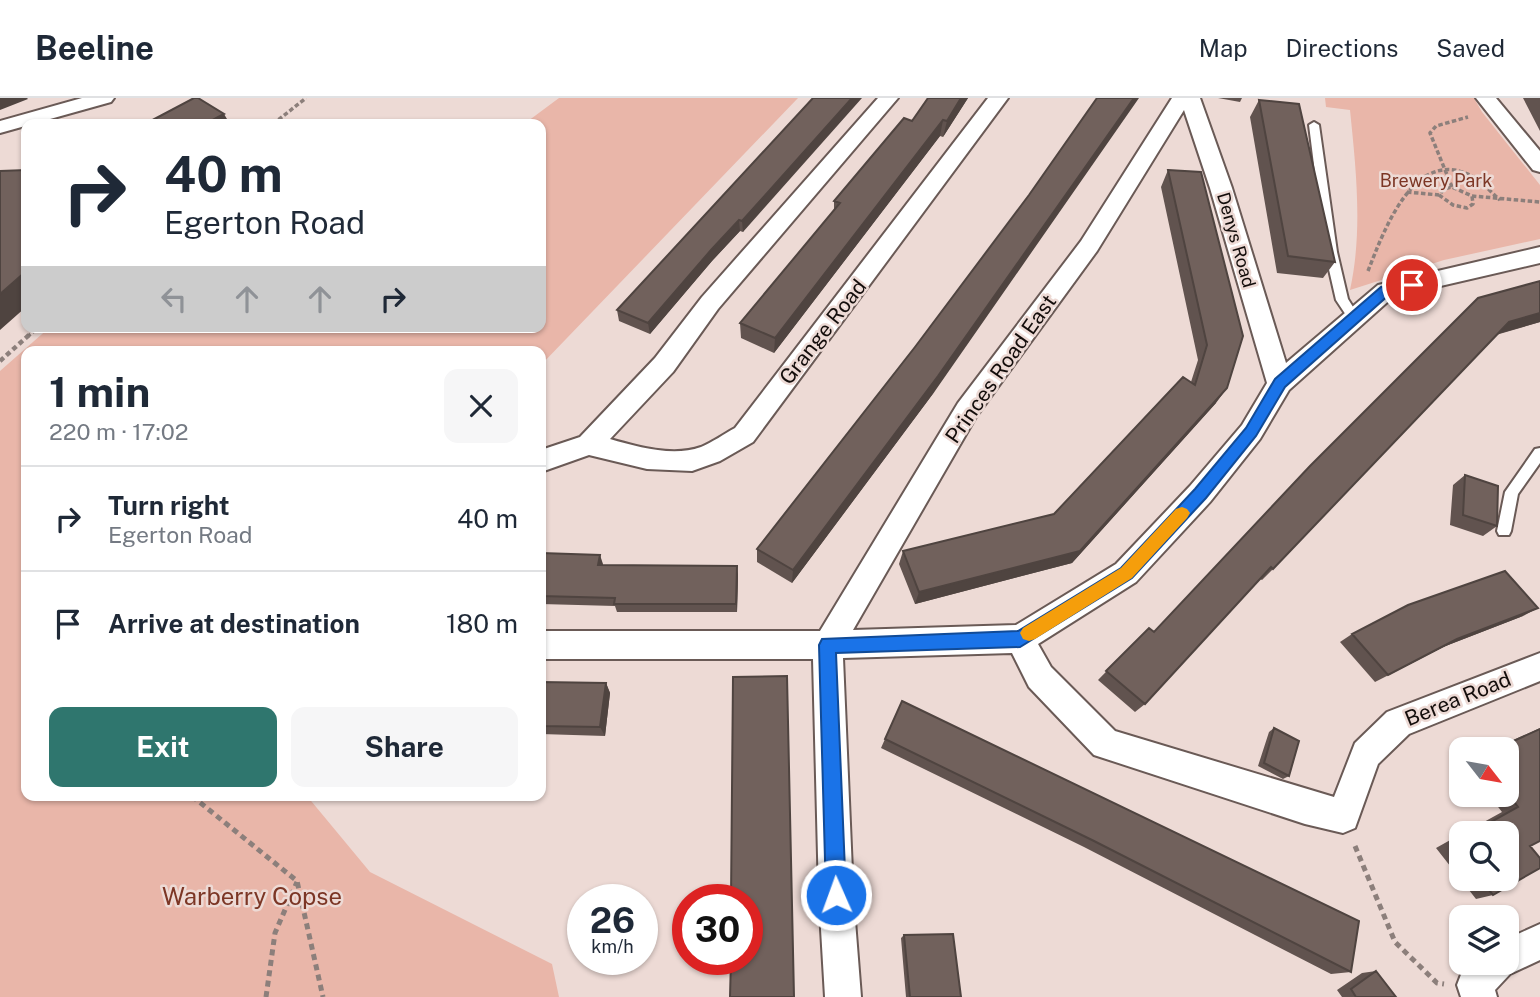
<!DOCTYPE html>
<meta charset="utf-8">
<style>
:root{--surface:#fff;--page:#f6f6f7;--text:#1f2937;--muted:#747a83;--line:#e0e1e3;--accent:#2f766e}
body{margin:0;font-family:"Public Sans",sans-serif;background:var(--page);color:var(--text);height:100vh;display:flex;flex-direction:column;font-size:26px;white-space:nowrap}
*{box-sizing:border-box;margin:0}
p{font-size:23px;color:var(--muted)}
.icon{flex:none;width:38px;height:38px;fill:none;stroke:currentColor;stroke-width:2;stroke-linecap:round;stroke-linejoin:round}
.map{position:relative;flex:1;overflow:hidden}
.sheet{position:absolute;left:21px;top:248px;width:525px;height:455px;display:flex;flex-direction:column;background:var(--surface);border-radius:14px;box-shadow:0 2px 5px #0004}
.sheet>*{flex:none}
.hud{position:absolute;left:21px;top:21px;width:525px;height:214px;border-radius:14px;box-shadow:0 2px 5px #0004;background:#fff;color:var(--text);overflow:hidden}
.needle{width:46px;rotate:121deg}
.controls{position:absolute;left:1449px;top:639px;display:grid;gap:14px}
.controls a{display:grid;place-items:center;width:70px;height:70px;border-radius:14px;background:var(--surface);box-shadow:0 2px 5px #0004;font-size:35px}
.speed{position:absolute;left:567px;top:786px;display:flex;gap:14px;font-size:35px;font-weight:700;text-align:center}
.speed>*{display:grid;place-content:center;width:91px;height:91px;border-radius:50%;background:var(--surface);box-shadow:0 2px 5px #0004;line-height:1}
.speed small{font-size:18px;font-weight:400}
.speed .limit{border:10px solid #d22;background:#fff;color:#111}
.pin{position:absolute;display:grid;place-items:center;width:60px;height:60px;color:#fff;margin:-30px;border:4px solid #fff;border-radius:50%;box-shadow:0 2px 7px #0007}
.me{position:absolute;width:77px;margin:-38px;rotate:358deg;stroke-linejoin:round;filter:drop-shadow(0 0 5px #0008)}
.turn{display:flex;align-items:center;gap:24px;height:147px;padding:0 28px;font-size:32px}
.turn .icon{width:91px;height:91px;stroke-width:2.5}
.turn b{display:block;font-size:49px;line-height:60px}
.lanes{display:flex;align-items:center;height:66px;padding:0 28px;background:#0003;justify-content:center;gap:35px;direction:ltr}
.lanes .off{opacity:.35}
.round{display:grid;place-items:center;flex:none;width:74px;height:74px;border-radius:14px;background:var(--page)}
.summary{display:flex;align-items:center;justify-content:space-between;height:119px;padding:0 28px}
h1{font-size:42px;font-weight:700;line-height:52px}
.button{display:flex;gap:14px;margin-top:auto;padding:14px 28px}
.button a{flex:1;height:80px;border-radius:14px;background:var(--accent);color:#fff;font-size:28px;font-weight:700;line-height:80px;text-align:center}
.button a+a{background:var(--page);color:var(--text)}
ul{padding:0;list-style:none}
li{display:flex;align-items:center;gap:21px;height:105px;padding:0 28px;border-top:2px solid var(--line)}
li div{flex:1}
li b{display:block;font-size:26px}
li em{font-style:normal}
header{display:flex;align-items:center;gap:42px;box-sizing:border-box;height:98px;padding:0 35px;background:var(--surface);border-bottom:2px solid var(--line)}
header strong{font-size:33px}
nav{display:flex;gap:38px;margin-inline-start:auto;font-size:24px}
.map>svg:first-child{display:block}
.green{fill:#e9b6a9}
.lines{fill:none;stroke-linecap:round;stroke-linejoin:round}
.lane-casing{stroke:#6a5a56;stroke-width:4}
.street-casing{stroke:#6a5a56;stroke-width:4}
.path-far2{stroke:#8c7f7b;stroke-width:3.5;stroke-dasharray:4.5 2.5;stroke-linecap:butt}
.path-far1{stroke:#8c7f7b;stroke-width:4.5;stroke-dasharray:5 3.5;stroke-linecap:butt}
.path{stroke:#8c7f7b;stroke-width:5;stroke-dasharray:6 4.5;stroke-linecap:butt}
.lane{fill:#fff;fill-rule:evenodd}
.street{fill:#fff;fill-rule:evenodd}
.wall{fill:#61534f}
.shaded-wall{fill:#4f4440}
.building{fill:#71615c;stroke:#4f4440;stroke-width:2}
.route{fill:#1a73e8;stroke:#114b97;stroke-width:2}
.slow{fill:#f59e0b}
.labels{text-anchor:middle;stroke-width:5;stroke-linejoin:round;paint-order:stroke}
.far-park-label{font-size:18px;fill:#7c3625;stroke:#eddad5}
.far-street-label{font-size:18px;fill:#130d0b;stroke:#eddad5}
.street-label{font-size:21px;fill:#130d0b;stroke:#eddad5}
.near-park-label{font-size:24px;fill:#7c3625;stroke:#eddad5}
</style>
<header>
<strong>Beeline</strong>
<nav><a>Map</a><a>Directions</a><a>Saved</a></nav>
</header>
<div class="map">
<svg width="1540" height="899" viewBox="0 0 1540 899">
<rect width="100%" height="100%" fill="#eddad5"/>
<path class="green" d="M559,0H798L541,267V254H26V698H307L370,774L552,866L559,899H0V273L50,229H541V26H524Z
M1325,0H1474L1482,14L1540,87V141L1444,162L1350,192C1363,133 1356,71 1350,12L1326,9Z"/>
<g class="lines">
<defs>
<path id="lane" d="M1314,24L1319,27L1337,154L1348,201L1360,220L1354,224L1350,223L1336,202L1325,154L1309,27Z
M1540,350V365L1518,396L1511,433L1509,437H1499L1497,433L1505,394L1535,351Z"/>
<path id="street" d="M82,0H114L111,4L0,35V23Z
M878,0H898L718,211L673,274L610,341C638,349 673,359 701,349C713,344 724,336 735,330L988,0H1008L753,344L720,363L692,373L647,371L589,357L541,374V352L580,339L655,260L702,199Z
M1172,0H1200L1232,90L1286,265L1378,187L1540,149V165L1393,199L1289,292L1260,341L1210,404L1136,484L1038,546L1051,569L1115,633L1334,699L1355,645L1387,614L1540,555V583L1409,636L1378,666L1355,730L1343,735L1305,726L1094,657L1029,589L1012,555L843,560L853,797L861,899H825L819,797L813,561H541V533H820L958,305L1081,143ZM1184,12L1210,90L1267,285L1242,327L1190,388L1116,466L1016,527L853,532L976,319L1097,153Z
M1476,0H1496L1540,53V74L1533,72Z
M1540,826V862L1510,876L1495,892L1497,899H1461L1457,887L1462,874L1471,864H1507V841Z"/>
</defs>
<use href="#lane" class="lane-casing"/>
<use href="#street" class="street-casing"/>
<path class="path-far2" d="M273,26L306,0
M1452,89L1430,35L1436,28L1468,19
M1407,94L1439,97L1444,91L1452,89L1472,98L1540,104
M1439,97L1453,107L1467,110L1473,106L1472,98
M1368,173C1384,132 1416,44 1475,80C1484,86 1492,95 1500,102
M27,239L39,229"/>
<path class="path-far1" d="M0,263L29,237"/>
<path class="path" d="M192,698L297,783L323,899
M1355,748L1395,844L1437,885L1444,886
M266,899L275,835L297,784"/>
<use href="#lane" class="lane"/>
<use href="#street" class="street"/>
</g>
<path class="wall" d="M813,0L743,134L740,133L712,163L650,236L619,223L617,212Z
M928,0H968L943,39L940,38L774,255L741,240L740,225L834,112V103L912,23Z
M1218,0H1242L1240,4Z
M1523,0H1540V33Z
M1259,2L1335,164L1323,180L1277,175L1250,19Z
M1168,72L1201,74L1216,305L1072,465L915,506L899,466L903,453L1054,416L1191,284L1198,262L1161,89Z
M1540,183V224L1496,237L1273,471L1262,482L1260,481L1145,606L1135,614L1098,582L1149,530L1154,534Z
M935,293L792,485L757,464V451Z
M1465,377L1497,428L1483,438L1450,427L1453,387Z
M541,455L603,466V467L738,476L737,514H617L615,508L541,506Z
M1523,518L1443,549L1375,584L1340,544L1352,536Z
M541,584L606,585L610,595L605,638L541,636Z
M1274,630L1289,678L1283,681L1258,668L1269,634Z
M1540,630V743L1530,748L1540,760V770L1493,797L1476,801L1436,750L1461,736V780H1507V735H1464L1502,714L1488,696H1507V651H1493Z
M885,641L1359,823L1351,874L1331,876L1084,749L881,650Z
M904,837L961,899H906L901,840Z
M1376,873L1396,899H1342L1337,892L1362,875Z"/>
<path class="shaded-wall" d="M0,0H27L28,1L0,12Z
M852,0H862L743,134L742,123Z
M961,0H968L943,39L947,23Z
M1134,0H1139L935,293L792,485L793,472Z
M224,16L230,26H205Z
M943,22L940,38L774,255L775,240Z
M739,122L740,133L712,163L650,236L648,225L711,152Z
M24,175L26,177V209L0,232V196Z
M1540,215V224L1494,237L1509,224Z
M1227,290L1216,305L1072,465L915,506L919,494L1080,453Z
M600,457L603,466L601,476L598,467Z
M737,468L738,476L737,514L736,506Z
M1538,510L1523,518L1443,549L1375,584L1457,541Z
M606,585L610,595L605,638L600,629Z"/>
<path class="building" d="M194,0H198L224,16L205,26H145Z
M813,0H852L742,123L739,122L711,152L648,225L617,212Z
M928,0H961L947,23L943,22L775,240L740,225L840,105L834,103L904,20L912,23Z
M1097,0H1134L938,278L793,472L757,451L915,249L1029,97Z
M1259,2L1299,6L1335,164L1288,158Z
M26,72V175H24L0,196V73Z
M1168,72L1201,74L1243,238L1227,290L1080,453L919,494L903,453L1054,416L1183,279L1195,287L1207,247Z
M1540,183V215L1509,224L1273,471L1271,469L1145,606L1106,573L1149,530L1154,534L1310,368L1478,200Z
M1465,377L1498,388L1497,428L1463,417Z
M541,455L600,457L598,467L737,468L736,506H614L615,500L541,498Z
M1505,473L1538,510L1457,541L1388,577L1352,536L1408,507Z
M787,578L794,899H730L731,861H747V802H731L733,579Z
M541,584L606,585L600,629L541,628Z
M902,603L1359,823L1351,874L1094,743L885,641Z
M1274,630L1299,643L1289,678L1264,665Z
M1540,631V743L1530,748L1540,760V770L1493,797L1479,780H1507V735H1471L1518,709L1507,695V651H1496Z
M1461,741V759L1451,746Z
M953,836L961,899H910L904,837Z
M1376,873L1396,899H1356L1351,891Z"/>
<path class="route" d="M1412,182L1417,183V190L1390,196L1285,289L1256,338L1206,400L1132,480L1020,549L836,555L846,797L843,804L836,807L829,804L826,797L819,547L822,541L1018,533L1121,470L1195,391L1246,330L1275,281L1381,189Z"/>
<path class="slow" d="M1182,409L1187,411L1190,415L1187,420L1132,480L1035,541L1029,543L1023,541L1020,535L1023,530L1121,470L1176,411Z"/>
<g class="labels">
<g class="far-park-label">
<text x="1436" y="89">Brewery Park</text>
</g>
<g class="far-street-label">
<text transform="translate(1236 142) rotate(74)" y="6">Denys Road</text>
</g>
<g class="street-label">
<text transform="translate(823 234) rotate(-52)" y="7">Grange Road</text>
<text transform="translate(1001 271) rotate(-55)" y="7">Princes Road East</text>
<text transform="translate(1458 601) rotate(-22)" y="7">Berea Road</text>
</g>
<g class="near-park-label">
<text x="252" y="807">Warberry Copse</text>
</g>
</g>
</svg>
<div class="controls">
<a><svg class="needle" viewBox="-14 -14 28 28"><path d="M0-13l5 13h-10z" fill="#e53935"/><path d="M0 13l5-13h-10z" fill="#747a83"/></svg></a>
<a><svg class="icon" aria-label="search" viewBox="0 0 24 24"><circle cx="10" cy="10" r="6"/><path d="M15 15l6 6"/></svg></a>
<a><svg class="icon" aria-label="layers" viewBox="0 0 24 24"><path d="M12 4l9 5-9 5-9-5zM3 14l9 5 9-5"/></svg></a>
</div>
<div class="speed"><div>26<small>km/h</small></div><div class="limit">30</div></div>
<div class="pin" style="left:1412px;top:187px;background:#d93025"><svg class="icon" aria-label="arrive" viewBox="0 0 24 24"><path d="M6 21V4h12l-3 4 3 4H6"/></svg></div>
<svg class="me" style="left:836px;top:797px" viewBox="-20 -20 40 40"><circle r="17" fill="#1a73e8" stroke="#fff" stroke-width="3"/><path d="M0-11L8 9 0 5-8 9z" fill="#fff"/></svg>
<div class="hud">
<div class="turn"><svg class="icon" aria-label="right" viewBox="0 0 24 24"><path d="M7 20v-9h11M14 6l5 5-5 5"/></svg><div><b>40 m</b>Egerton Road</div></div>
<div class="lanes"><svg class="icon off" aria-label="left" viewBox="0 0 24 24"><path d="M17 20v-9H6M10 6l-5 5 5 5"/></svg><svg class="icon off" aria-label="ahead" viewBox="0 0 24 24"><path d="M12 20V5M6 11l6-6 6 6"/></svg><svg class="icon off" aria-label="ahead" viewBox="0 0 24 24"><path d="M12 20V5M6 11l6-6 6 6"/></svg><svg class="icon" aria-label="right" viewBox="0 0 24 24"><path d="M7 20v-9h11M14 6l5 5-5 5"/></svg></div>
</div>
<section class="sheet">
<div class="summary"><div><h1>1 min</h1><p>220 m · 17:02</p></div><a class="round"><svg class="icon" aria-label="close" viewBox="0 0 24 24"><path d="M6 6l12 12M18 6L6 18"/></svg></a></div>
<ul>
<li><svg class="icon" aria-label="right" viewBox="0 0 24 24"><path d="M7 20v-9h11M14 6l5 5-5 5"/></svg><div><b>Turn right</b><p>Egerton Road</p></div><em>40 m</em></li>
<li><svg class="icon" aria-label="arrive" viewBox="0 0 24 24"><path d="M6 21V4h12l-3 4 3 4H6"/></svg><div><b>Arrive at destination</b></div><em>180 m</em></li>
</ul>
<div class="button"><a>Exit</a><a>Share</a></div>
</section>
</div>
